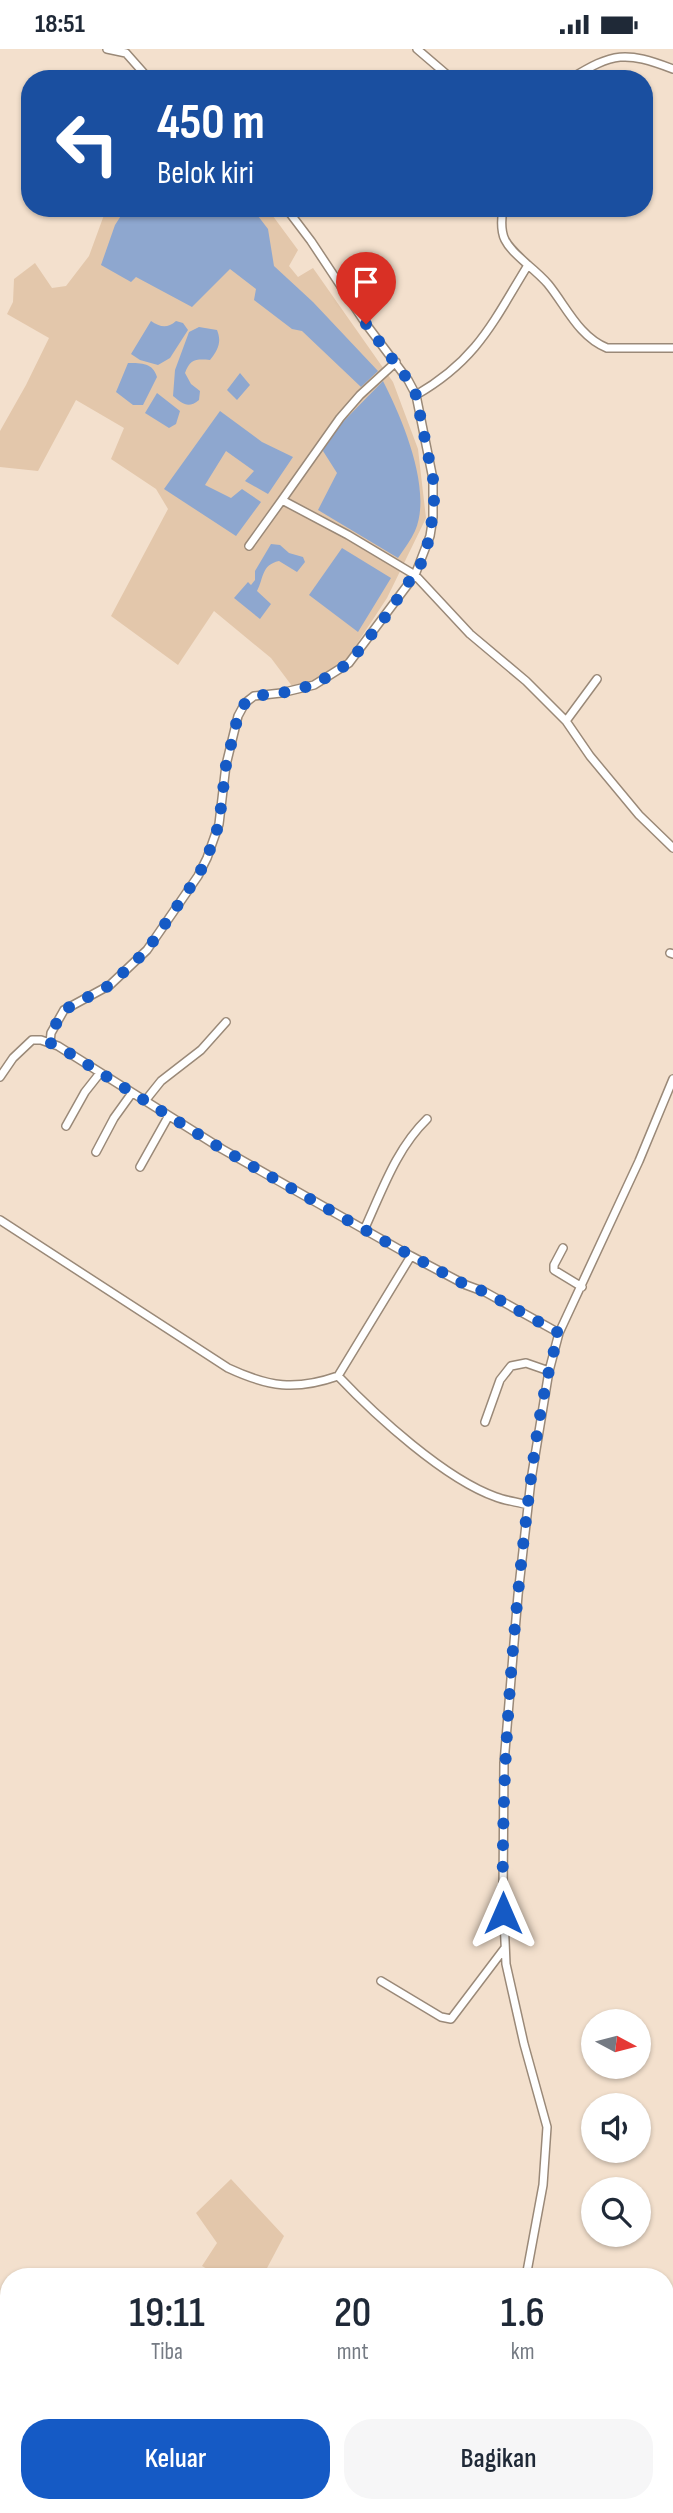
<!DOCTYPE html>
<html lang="id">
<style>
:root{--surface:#fff;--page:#f6f6f7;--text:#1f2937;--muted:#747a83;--accent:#155ac5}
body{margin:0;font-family:"Sofia Sans Condensed",sans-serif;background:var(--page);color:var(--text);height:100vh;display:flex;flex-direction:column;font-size:26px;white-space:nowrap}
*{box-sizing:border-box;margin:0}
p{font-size:23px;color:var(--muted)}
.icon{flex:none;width:38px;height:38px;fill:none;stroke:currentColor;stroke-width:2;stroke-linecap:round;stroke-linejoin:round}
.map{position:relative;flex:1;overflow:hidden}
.side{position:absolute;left:0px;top:2219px;width:674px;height:245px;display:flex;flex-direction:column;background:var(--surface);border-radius:28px 28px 0 0;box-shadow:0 2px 5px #0004}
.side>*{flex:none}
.hud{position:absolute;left:21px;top:21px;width:632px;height:147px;border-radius:28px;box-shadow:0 2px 5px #0004;background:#1a4fa0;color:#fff;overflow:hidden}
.needle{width:46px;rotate:97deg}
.buttons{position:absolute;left:581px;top:1960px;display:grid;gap:14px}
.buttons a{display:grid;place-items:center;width:70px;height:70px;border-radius:50%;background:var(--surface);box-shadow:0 2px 5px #0004;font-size:35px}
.pin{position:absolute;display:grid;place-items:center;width:60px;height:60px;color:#fff;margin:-72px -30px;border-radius:50% 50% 50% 0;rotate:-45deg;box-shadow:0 0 7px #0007}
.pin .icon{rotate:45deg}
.me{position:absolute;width:77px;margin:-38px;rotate:0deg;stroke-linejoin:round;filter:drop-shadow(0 0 5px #0008)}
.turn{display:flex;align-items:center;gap:24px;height:147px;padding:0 21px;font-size:32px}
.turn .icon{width:91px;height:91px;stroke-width:2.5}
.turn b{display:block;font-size:49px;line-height:60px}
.eta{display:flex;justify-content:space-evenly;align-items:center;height:119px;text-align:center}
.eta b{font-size:42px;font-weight:600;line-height:49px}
.action{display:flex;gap:14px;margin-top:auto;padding:14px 21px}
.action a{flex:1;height:80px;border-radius:28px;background:var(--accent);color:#fff;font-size:28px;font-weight:600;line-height:80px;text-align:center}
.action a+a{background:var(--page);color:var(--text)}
.status{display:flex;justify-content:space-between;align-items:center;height:49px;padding:0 35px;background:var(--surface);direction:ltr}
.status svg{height:19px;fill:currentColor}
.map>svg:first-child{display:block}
.green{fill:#e3c7ab}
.water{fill:#8ea7cf}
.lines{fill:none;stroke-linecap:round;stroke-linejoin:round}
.street-casing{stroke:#9a8978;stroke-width:10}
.street{stroke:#fff;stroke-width:7}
.route{stroke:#155ac5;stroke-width:12;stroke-dasharray:0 21.6}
</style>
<div class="status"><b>18:51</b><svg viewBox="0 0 49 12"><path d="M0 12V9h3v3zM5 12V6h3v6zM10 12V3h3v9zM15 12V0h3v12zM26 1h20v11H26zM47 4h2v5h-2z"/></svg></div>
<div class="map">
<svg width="673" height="2464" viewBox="0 0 673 2464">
<rect width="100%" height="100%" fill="#f3e0cd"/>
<path class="green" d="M92,159H267L298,201L289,217L298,228L313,219L393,333L418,400L426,469L387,549L337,625L298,645L271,609L214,562L178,616L111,567L168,460L156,440L111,410L124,379L76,351L38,422L0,418V382L26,336L49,289L7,265L13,253L14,230L35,214L52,239L66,237L89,207L104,166Z
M231,2130L284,2187L266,2221L255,2228H221L202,2217L217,2194L196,2164Z"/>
<path class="water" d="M126,159H252L268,180L274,217L313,253L378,322L361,338L302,282L292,280L254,251L256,240L230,220L192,258L136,228L131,233L101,216L115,176Z
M151,272C160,278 167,280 176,272L183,274L188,281L170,309L158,316L140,311L131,305Z
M199,278L217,281C222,293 218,301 210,311C196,310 190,310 185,324L191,335L200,342L199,351C188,360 183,355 173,347L175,321L189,283Z
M128,314C142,314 153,314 157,328L143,356H133L116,343Z
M240,324L250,336L237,351L227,341Z
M383,332C402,369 433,441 415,482C411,491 404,500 398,509L318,461L337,424L323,402L329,387Z
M157,344L180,362L176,375L169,379L145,364Z
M220,362L262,393L293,408L268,445L245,432L254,422L226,402L205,436L231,449L242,440L261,453L236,487L164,440Z
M271,495L280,496L289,504L303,508L305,513L297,523L279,512C261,516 264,529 257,542L271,555L260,570L234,549L248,533L251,536L255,531V522Z
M342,499L391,529L358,583L309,546Z"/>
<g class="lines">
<defs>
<path id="street" d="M107,0L126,4L149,30
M417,0L452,30
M570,30C614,3 625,2 673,20
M528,216C535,222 542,228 548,235C566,257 579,288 607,299H673
M416,346C477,311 493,273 528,216C506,196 498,190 503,159
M282,451L340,369L360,346L396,313
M249,497L282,451L348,486L415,526L470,585L526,632L566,672L590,707L639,766L673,799
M566,672L597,630
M670,904L673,905
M50,994L51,984L64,961L110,936L147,901L198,827L207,809L219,775L226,716L238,667L245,654L254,647L281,644L314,636L349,614L415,526L430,487L433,468V430L416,346L408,331L366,275L311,192L286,159
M0,1028L13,1009L32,991H41L58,997L222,1100L411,1207L466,1236L485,1243L559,1284
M145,1052L161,1032L201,1001L226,973
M66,1077L85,1043L100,1024
M96,1103L114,1069L132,1044
M140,1118L168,1068
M0,1171L228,1319C269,1338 295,1342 338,1327L411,1207
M364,1181C382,1142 396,1100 427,1070
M563,1199L554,1216V1221L582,1238
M338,1327C376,1367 445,1430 496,1448C506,1452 518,1453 528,1456
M485,1373L500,1331L511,1317L526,1314L549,1322
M381,1932L441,1968L451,1970L504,1900
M526,2228L543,2136L547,2078L524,1995L506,1915L503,1846L504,1714L518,1546L531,1431L549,1322L559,1284L639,1112L673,1030
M665,2379L673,2384
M522,2455L523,2464"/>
</defs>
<use href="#street" class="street-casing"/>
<use href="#street" class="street"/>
</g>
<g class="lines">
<path class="route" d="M366,275L408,331L416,346L433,430L434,452L430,487L422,513L386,567L349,614L314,636L281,644L254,647L245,654L238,667L226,716L219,775L207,809L198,827L147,901L110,936L64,961L51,984L50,994L58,997L222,1100L388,1194L466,1236L485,1243L559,1284C539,1350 532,1420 524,1488C510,1613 501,1739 503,1864"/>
</g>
</svg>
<div class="buttons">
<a><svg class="needle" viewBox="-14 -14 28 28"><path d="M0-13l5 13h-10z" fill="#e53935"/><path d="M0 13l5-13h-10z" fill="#747a83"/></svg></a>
<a><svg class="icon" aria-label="sound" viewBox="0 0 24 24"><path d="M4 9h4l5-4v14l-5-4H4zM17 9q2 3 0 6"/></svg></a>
<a><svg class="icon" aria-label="search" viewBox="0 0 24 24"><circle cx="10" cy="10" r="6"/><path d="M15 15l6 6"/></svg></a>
</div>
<div class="pin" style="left:366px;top:275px;background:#d93025"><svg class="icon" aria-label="arrive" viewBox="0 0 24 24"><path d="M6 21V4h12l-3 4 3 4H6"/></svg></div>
<svg class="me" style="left:503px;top:1864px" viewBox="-20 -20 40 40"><path d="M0-17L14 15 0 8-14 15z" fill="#155ac5" stroke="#fff" stroke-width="4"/></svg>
<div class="hud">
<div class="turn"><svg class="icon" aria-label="left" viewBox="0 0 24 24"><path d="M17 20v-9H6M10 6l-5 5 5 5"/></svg><div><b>450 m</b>Belok kiri</div></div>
</div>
<section class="side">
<div class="eta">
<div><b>19:11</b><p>Tiba</p></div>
<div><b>20</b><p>mnt</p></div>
<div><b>1.6</b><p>km</p></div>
</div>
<div class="action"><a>Keluar</a><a>Bagikan</a></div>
</section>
</div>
